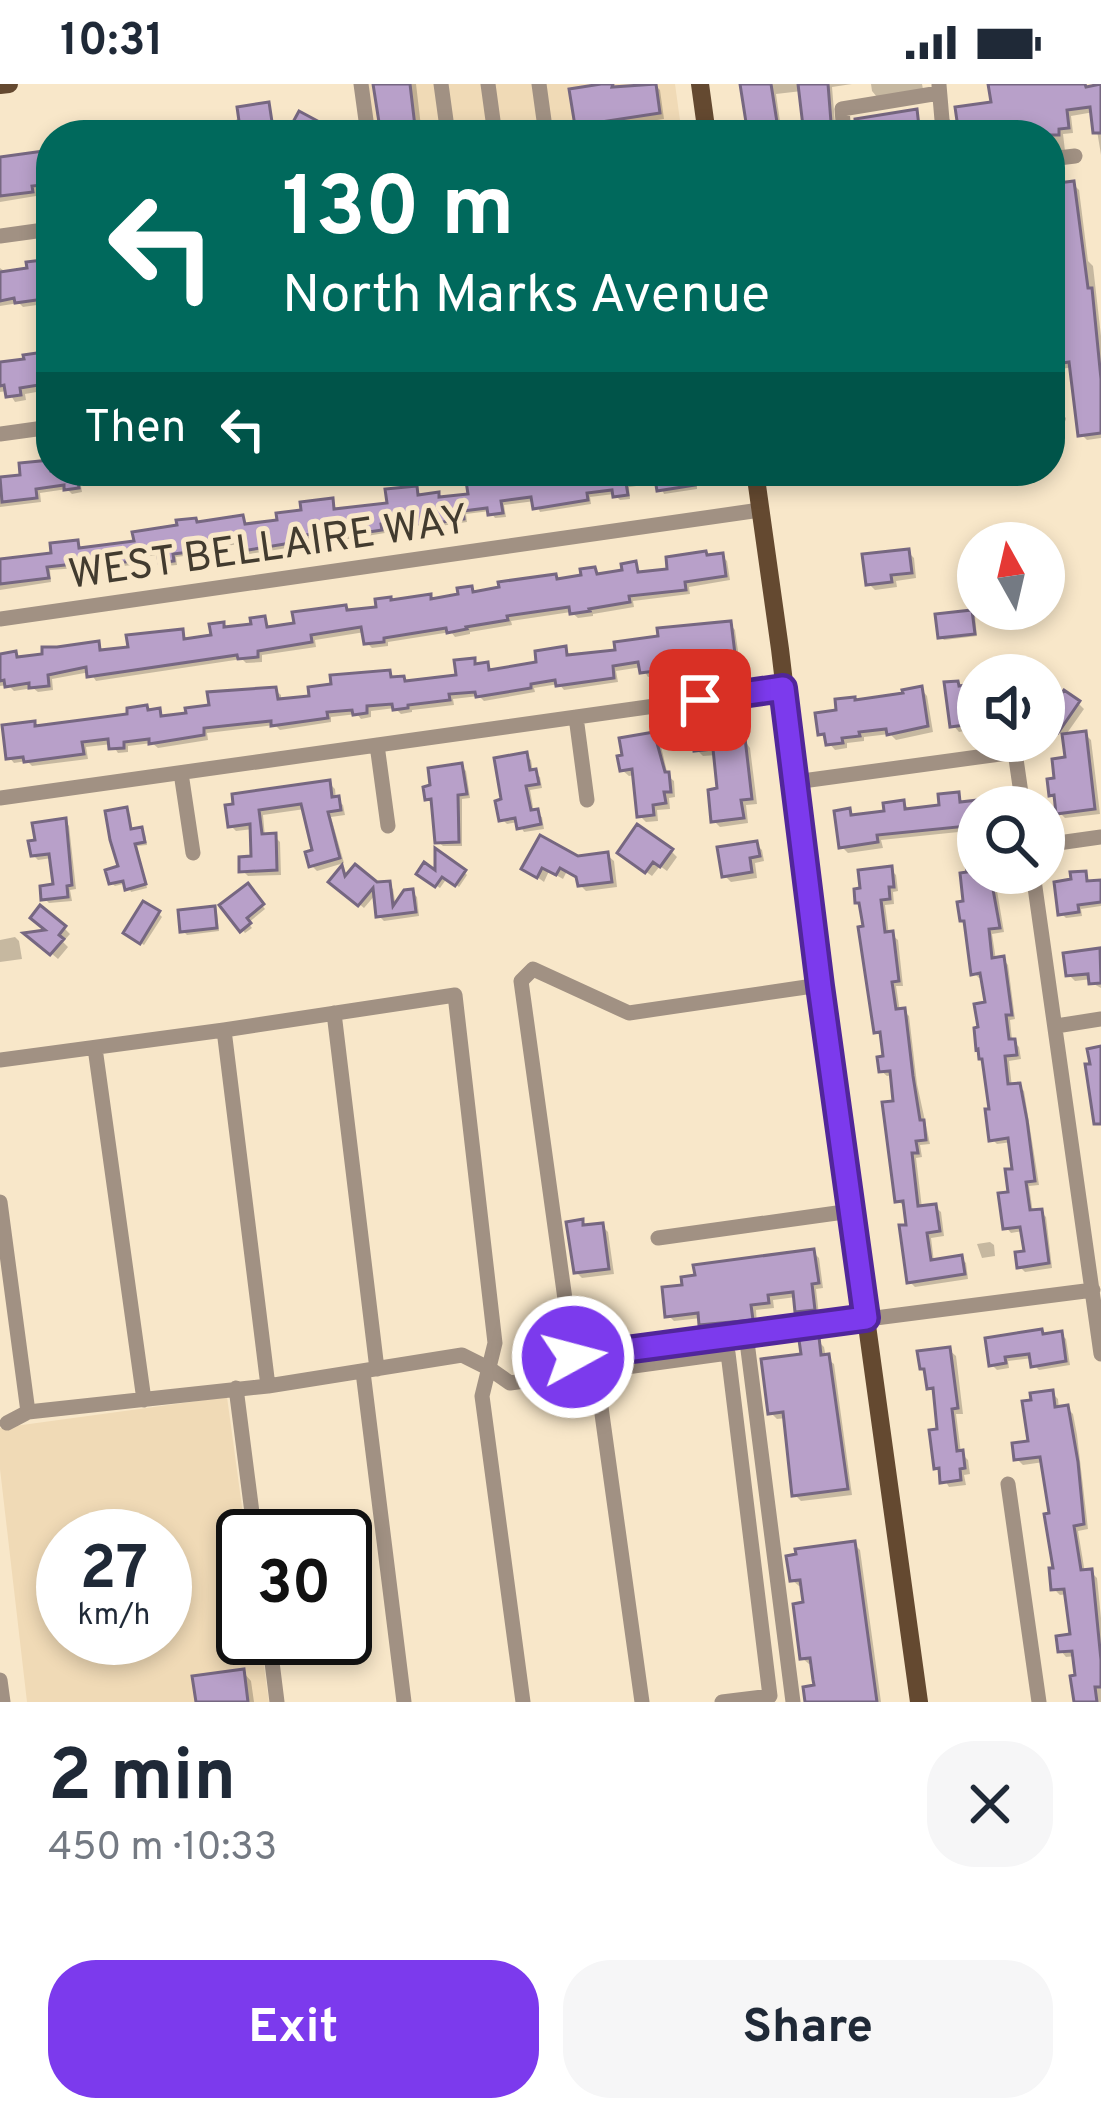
<!DOCTYPE html>
<meta charset="utf-8">
<style>
:root{--surface:#fff;--page:#f6f6f7;--text:#1f2937;--muted:#747a83;--accent:#7c3aed}
body{margin:0;font-family:Overpass,sans-serif;background:var(--page);color:var(--text);height:100vh;display:flex;flex-direction:column;font-size:45px;white-space:nowrap}
*{box-sizing:border-box;margin:0}
p{font-size:39px;color:var(--muted)}
.icon{flex:none;width:66px;height:66px;fill:none;stroke:currentColor;stroke-width:2;stroke-linecap:round;stroke-linejoin:round}
.map{position:relative;height:1618px;overflow:hidden}
.sheet{display:flex;flex-direction:column;background:var(--surface);flex:1}
.sheet>*{flex:none}
.guide{position:absolute;left:36px;top:36px;width:1029px;height:366px;border-radius:48px;box-shadow:0 6px 18px #0003;background:#00695c;color:#fff;overflow:hidden}
.needle{width:78px;rotate:352deg}
.controls{position:absolute;left:957px;top:438px;display:grid;gap:24px}
.controls a{display:grid;place-items:center;width:108px;height:108px;border-radius:50%;background:var(--surface);box-shadow:0 6px 18px #0003;font-size:60px}
.speed{position:absolute;left:36px;top:1425px;display:flex;gap:24px;font-size:60px;font-weight:700;text-align:center}
.speed>*{display:grid;place-content:center;width:156px;height:156px;border-radius:50%;background:var(--surface);box-shadow:0 6px 18px #0003;line-height:1}
.speed small{font-size:30px;font-weight:400}
.speed .limit{border:6px solid #111;border-radius:18px;background:#fff;color:#111}
.pin{position:absolute;display:grid;place-items:center;width:102px;height:102px;color:#fff;margin:-51px;border-radius:24px;box-shadow:0 6px 18px #0006}
.me{position:absolute;width:132px;margin:-66px;rotate:83deg;stroke-linejoin:round;filter:drop-shadow(0 0 9px #0008)}
.turn{display:flex;align-items:center;gap:42px;height:252px;padding:0 48px;font-size:54px}
.turn .icon{width:156px;height:156px;stroke-width:2.5}
.turn b{display:block;font-size:84px;line-height:102px}
.then{display:flex;align-items:center;height:114px;padding:0 48px;background:#0003;gap:24px;font-size:45px}
.round{display:grid;place-items:center;flex:none;width:126px;height:126px;border-radius:48px;background:var(--page)}
.head{display:flex;align-items:center;justify-content:space-between;height:204px;padding:0 48px}
h1{font-size:72px;font-weight:700;line-height:90px}
.button{display:flex;gap:24px;margin-top:auto;padding:24px 48px}
.button a{flex:1;height:138px;border-radius:48px;background:var(--accent);color:#fff;font-size:48px;font-weight:700;line-height:138px;text-align:center}
.button a+a{background:var(--page);color:var(--text)}
.status{display:flex;justify-content:space-between;align-items:center;height:84px;padding:0 60px;background:var(--surface);direction:ltr}
.status svg{height:33px;fill:currentColor}
.map>svg:first-child{display:block}
.built{fill:#f0dab6;fill-rule:evenodd}
.shadow{fill:#0003}
.building{fill:#b8a0c9;stroke:#766781;stroke-width:3}
.lines{fill:none;stroke-linecap:round;stroke-linejoin:round}
.minor{stroke:#a19183;stroke-width:15}
.major{stroke:#644930;stroke-width:18}
.route-casing{stroke:#51269a;stroke-width:30}
.route{stroke:#7c3aed;stroke-width:21}
.labels{text-anchor:middle;stroke-width:10;stroke-linejoin:round;paint-order:stroke}
.street-label{font-size:42px;fill:#423b2f;stroke:#f8e7c9}
</style>
<div class="status"><b>10:31</b><svg viewBox="0 0 49 12"><path d="M0 12V9h3v3zM5 12V6h3v6zM10 12V3h3v9zM15 12V0h3v12zM26 1h20v11H26zM47 4h2v5h-2z"/></svg></div>
<div class="map">
<svg width="1101" height="1618" viewBox="0 0 1101 1618">
<rect width="100%" height="100%" fill="#f8e7c9"/>
<path class="built" d="M356,0H675L682,51H363Z
M227,1313L246,1452H243V1554H260L269,1618H27L0,1385V1344ZM63,1452H165V1554H63Z"/>
<path class="shadow" d="M376,0H416L422,51H384Z
M654,0L660,6L664,35L584,47L578,40L612,1L616,5Z
M743,0H852L832,3L836,51H807L802,7L776,10L782,51H753Z
M871,0H922L923,5L877,13L872,7Z
M991,0H1066L1093,5L1092,0H1101V71L1094,28L1071,32L1073,49L1063,50L1065,67L1050,69V51H961L995,21Z
M51,69V104L36,106V112L0,118V76Z
M1073,100L1079,106L1088,177L1093,182L1101,252V354L1087,356L1081,350L1073,283L1050,287V212L1063,210L1050,103Z
M51,178V219L23,223L19,219L0,222V184L8,190Z
M51,270V308L48,306L25,310L26,316L15,318L8,307L0,308V281Z
M51,378V387H205L206,397L178,400L174,395L156,398L151,392L112,400L107,392L80,396L82,408L72,410L67,405L40,409L41,418L0,423V396L24,393Z
M474,387H494L495,398L542,391L547,399L577,396L576,387H713L714,396L697,398V405L664,410L659,399L629,403L630,415L620,416L614,410L590,413L591,420L540,428L535,417L504,421L506,433L495,434L490,427L466,430L467,438L414,446L409,441L384,443L385,449L330,458L325,453L299,456L300,462L249,470L244,459L215,464L216,475L206,476L200,470L176,473L177,481L166,482L162,478L161,470L133,475L134,481L122,482V487L83,492L78,484L50,486L51,498L0,506V478L54,472L77,459L82,466L137,460L199,441L242,434L247,443L280,438L332,417L337,428L390,421L416,405L421,414L438,411L442,416L471,412Z
M795,387H876L802,398L796,392Z
M908,468L914,474L916,494L896,497L897,503L875,506L869,500Z
M722,472L727,477L730,496L689,503L690,510L633,517L634,523L593,530V532L578,534L571,528L511,537L512,541L470,548V550L455,553L451,548L388,558V562L372,564L367,559L365,548L315,556L316,563L262,571V578L246,579L242,575L96,597L90,588L52,595L53,606L38,608L33,604L14,607L8,601L0,602V575L15,571L20,575L98,560L104,569L131,566L182,548L187,558L215,553L223,541L227,546L254,543L264,535L270,546L297,542L345,524L351,529L430,513L434,517L461,513L471,505L476,510L585,494L594,486L601,492L626,488L635,481L641,491L670,487Z
M971,529L975,532L977,552L944,556L941,553Z
M730,540L735,546L739,574L722,577L723,582L688,588L682,582L658,585L659,591L648,593L642,583L616,587L618,598L564,606L559,600L534,604L535,608L484,617L479,612L453,615L454,621L412,626V628L401,630L395,624L371,627V633L361,635L357,630L331,633V638L280,646L275,641L207,649L208,656L158,664L152,659L128,662V668L118,669L112,660L86,663L88,675L32,682L27,677L14,679L9,673L34,640L39,645L159,627L164,635L275,606L281,611V618L312,614L389,590L395,596L403,595L408,600L459,593L474,577L479,582H487L493,588L540,581L565,565L571,573L618,568Z
M957,600L962,605L978,602V634L969,635L970,646L959,648L953,641Z
M921,605L927,612L933,648L896,656L890,650L864,653V657L847,659V664L835,666L821,650L839,629L856,619Z
M1044,612L1078,619L1084,625L1065,652L1044,640Z
M737,646L750,664L757,720L746,721L748,739L720,743L714,737L721,707L717,671L703,672L697,666Z
M1085,650L1091,656L1100,730L1065,734L1059,728L1058,716L1052,711Z
M653,651L660,658L668,692L674,697L675,713L669,714L670,725L657,726L658,737L646,738L640,732L635,691L629,692L622,686Z
M526,672L531,676L533,688L540,693L542,704L530,706L534,729L542,733L544,745L524,748L518,738L507,740L502,735L504,718Z
M461,682L466,687L470,714L462,715V762H443L437,757L434,721L428,715Z
M329,699L335,705L336,715L343,721L345,731L331,733L344,779L317,787L311,781L316,768L305,725L263,731L265,753L274,752L280,758L281,791L248,792L242,786L254,775L253,745L236,747L231,742L228,724Z
M958,711L964,721L987,718L992,723H978V746L881,756L883,764L848,769L842,763L849,727L855,734L888,729L903,719L909,725L942,724Z
M126,727L130,730L133,748L141,747L145,750L147,761L137,762L147,804L131,808L127,799L115,802L111,799L122,784Z
M65,737L69,742L76,805L70,806L72,817L49,819L44,814L56,803L52,774L38,776L33,771L38,758Z
M756,760L762,766L764,777L755,779L757,794L731,798L725,792Z
M671,767L677,773L667,787L660,782L652,792L627,774Z
M978,768V789H994L1004,848L992,850L996,876L1003,875L1008,881L1015,935L1010,936L1012,956L1019,963L1021,975L1009,977L1012,1003L1019,1002L1024,1007L1039,1101L1029,1102L1033,1129L1041,1128L1046,1133L1052,1184L1025,1188L1020,1183L1027,1169L1023,1147L1011,1149L1006,1143L1015,1087L1012,1058L997,1060L992,1055L988,921L984,894H979L974,889L968,842L962,836L970,790Z
M607,771L614,777L617,803L586,807L580,801V795L567,787L563,795L549,787L544,798L525,784Z
M342,785L346,789V796L376,801L388,800L393,805L396,823L412,808L417,813L419,832L384,837L379,832L376,810L364,824L332,797Z
M890,785L896,791L898,807L893,808L894,820L885,821L889,851H892L898,856L903,902H896L900,928L904,927L909,932L917,1000L930,1060L920,1061L922,1073L916,1074L922,1124L935,1123L941,1128L944,1152L931,1154L934,1178L961,1174L966,1179L968,1195L915,1203L910,1198L909,1143L904,1122L898,1117L897,1019L893,991L887,992L881,987L887,975L884,954L877,947L862,845Z
M464,788L467,791L459,803L447,794L440,804L423,793Z
M1085,790L1090,800L1101,799V822L1081,825L1082,832L1066,834L1061,829L1075,798Z
M247,803L265,825L248,839L252,844L245,849L223,821Z
M214,825L217,829L219,847L187,851L183,847Z
M158,829L162,833L144,861L130,852Z
M64,844L70,850L63,858L68,863L58,875L30,851Z
M15,853L19,857L22,875L0,878V856Z
M1101,867V904L1092,899V895L1075,897L1069,891L1067,872Z
M581,1139L587,1144L602,1142L608,1148L614,1190L582,1194L576,1188Z
M990,1158L994,1161L995,1172L982,1174L977,1160Z
M813,1168L819,1174L823,1204L816,1205L819,1231L804,1233L798,1227L796,1213L773,1216L774,1224L756,1226L757,1241L708,1245L702,1239L701,1234L674,1237L668,1231Z
M1061,1250L1066,1255L1070,1281L1039,1286L1034,1281L1033,1274L1008,1277L1009,1284L997,1286L992,1281L988,1256Z
M818,1257L824,1263L826,1274L834,1280L852,1411L801,1417L795,1411L786,1334L777,1335L771,1329L804,1272Z
M949,1266L956,1272L963,1330H956L961,1369L968,1376L970,1390L964,1391L966,1401L949,1403L937,1383L941,1347L937,1310L930,1304L928,1289L922,1284Z
M1052,1309L1058,1315L1059,1326L1067,1324L1073,1330L1077,1351L1088,1445L1078,1447L1085,1489L1091,1488L1097,1494L1101,1534V1618H1077L1076,1572L1066,1573L1061,1567L1073,1553L1068,1510L1060,1511L1054,1505L1056,1486L1052,1431L1044,1378L1023,1381L1017,1375L1031,1360Z
M854,1460L860,1466L881,1618H808L817,1604L814,1579L809,1580L802,1574L806,1521L803,1501L799,1502L792,1496Z
M243,1588L251,1597L254,1618H199Z"/>
<path class="building" d="M373,0H410L416,51H381Z
M601,0H613L612,3L656,0L660,29L575,42L569,5Z
M740,0H771L779,51H748Z
M798,0H828L832,51H804Z
M988,0H1085L1086,3L1101,0V49H1093L1090,23L1067,26L1069,44L1059,45V51H959L955,23L991,18Z
M269,18L274,51H194V44L239,37L237,23Z
M917,25L920,51H856L855,35Z
M299,27L327,42L322,51H286Z
M51,66V100L32,102L33,108L0,112V73Z
M1074,97L1088,204H1092L1101,295V349L1078,352L1069,278L1050,281V209L1060,208L1050,138V100Z
M51,175V214L15,219L14,214L0,217V188L27,184L26,178Z
M51,267V299L20,304L21,311L6,313L4,301L0,302V278L24,275L23,271Z
M51,376V387H76L79,404L64,406V401L36,405L37,414L2,418L0,393L20,391L19,379Z
M471,387H491L492,395L543,388L544,396L574,393L573,387H693L695,401L657,407L655,395L626,399L628,411L613,413L612,406L587,409L588,416L533,425L531,413L501,417L503,429L488,431L487,424L463,427L464,435L407,443L406,437L381,440L382,446L322,455V449L296,452L297,458L242,467L240,455L212,460L213,471L198,473V467L173,470L174,477L159,479L157,467L131,471V477L119,479L120,483L75,489L74,480L47,483L49,494L0,500V475L51,469L50,459L78,456L79,464L134,457L132,448L177,441L176,436L196,434L197,438L243,431L245,440L277,436L276,429L301,426L300,418L333,414L334,425L387,419L385,405L417,402L418,411L439,408V413L468,410L465,391L471,390Z
M909,465L912,489L891,491L892,498L866,501L862,470Z
M706,467L707,471L723,469L726,492L685,498L686,506L629,512L630,518L589,525L590,527L570,530L569,523L507,532L508,536L466,543L467,545L447,549L446,544L384,554V558L364,560L361,543L311,551L312,558L258,567V573L238,575L237,571L87,593L86,583L48,591L49,602L29,604V599L5,603L4,596L0,597V570L16,567L17,573L42,570V563H57L99,557L100,566L128,563L126,551L183,545L184,555L211,551L209,540L224,538V543L251,540L250,534L265,532L267,543L294,539L292,528L346,521L347,526L376,523L375,515L391,513V516L431,510V515L458,510L457,504L472,502L473,508L499,503L498,498L556,490L557,495L581,491L580,485L595,483L597,490L622,486L621,480L636,477L638,488L667,485L666,473Z
M972,526L975,550L938,554L935,530Z
M731,537L735,570L719,572V578L680,584L679,577L654,580L655,587L640,589L638,578L613,582L614,594L556,602L555,596L531,600V604L476,613L475,608L449,610L450,616L408,621V624L393,626L392,620L367,622V629L353,631L352,626L327,628L328,634L271,642V637L204,644V651L149,660V655L124,658V664L109,665L108,655L82,658L84,670L24,678L23,673L6,675L2,641L35,637V642L127,630V624L147,621L148,626L160,624L161,632L186,629L185,624L209,621L207,608L276,603L278,615L309,612L308,603L331,600L330,591L390,586L391,593L404,592L405,597L456,591L454,576L475,574V580L488,578L489,586L536,578L535,567L566,562L567,571L615,566L614,558L658,552L657,544Z
M958,597L959,602L978,599V628L964,630L965,641L950,643L944,598Z
M922,602L928,642L887,651L886,645L859,648L860,652L842,654L843,659L826,661L824,650L818,651L815,629L836,626L835,615L855,613V616L903,609L902,606Z
M1044,603L1059,613L1064,606L1080,617L1058,649L1044,639Z
M738,642L740,655L745,654L752,715L741,716L744,734L711,738L708,706L717,704L713,665L694,667L692,647Z
M1086,647L1095,725L1056,730L1054,711L1049,712L1047,695L1054,694L1052,675L1065,673L1062,650Z
M654,648L665,688H669L671,708H664L666,719L653,721L654,731L637,733L632,685L620,687L617,672L622,671L619,654Z
M527,668L530,686L536,685L539,700L526,702L531,726L538,725L541,740L517,745L515,734L499,737L495,717L501,715L494,674Z
M462,679L467,710L458,711L459,758L435,759L431,715L425,716L423,703L430,701L428,684Z
M330,696L332,713L339,712L341,726L328,728L340,774L309,783L305,768L312,766L301,720L259,726L262,750L276,749L277,786L239,788V773L251,772L250,740L228,743L225,721L233,720L232,710Z
M959,708L960,718L978,716V741L877,751L878,758L839,764L834,727L850,724L851,731L884,727L883,719L904,716L905,725L939,721L938,710Z
M127,723L131,745L142,743L145,758L135,760L146,800L125,806L123,797L109,800L105,786L118,782L110,756L105,727Z
M66,734L72,801L67,802L68,813L41,816L40,802L53,800L49,770L31,772L28,757L35,756L32,739Z
M637,740L673,765L660,783L653,778L645,789L617,769Z
M540,751L578,772L608,768L612,798L578,802L576,793L560,784L556,791L542,784L537,794L521,785Z
M757,757L760,772L750,774L752,788L722,793L717,763Z
M435,764L466,786L455,802L442,793L435,803L416,790L424,778L435,786Z
M978,765V789H990L1000,844L989,845L992,874L1004,872L1012,931H1006L1009,955H1015L1017,971L1005,972L1008,1000L1020,999L1027,1036L1035,1097L1026,1098L1030,1126L1042,1125L1049,1179L1017,1184L1015,1168L1024,1167L1020,1143L1003,1145L998,1109L1008,1108L1005,1085H1012L1008,1054L989,1057L985,1025H989L982,975H979L978,965L976,966L974,944L978,943L974,920L985,918L980,889L971,891L964,837H960L957,818L963,817L960,789L967,788L964,767Z
M355,780L377,798L390,797L393,822L404,806L413,805L416,828L376,833L373,804L358,822L328,798L342,781L345,792Z
M892,782L894,803H889L890,815L881,816L885,848L893,847L899,897L892,898L896,925L905,924L913,992L920,1036H924L926,1056L916,1057L918,1069H912L918,1122L936,1120L940,1147L927,1149L931,1176L962,1171L965,1190L907,1199L899,1141H906L903,1117L895,1118L882,1018L893,1017L890,987L879,988L877,973L883,972L880,948L874,949L858,843L863,842L859,819H855L854,805L860,804L858,786Z
M1086,787L1087,797L1101,796V818L1078,821L1079,828L1058,831L1054,798L1071,795L1070,788Z
M248,799L264,820L247,834L251,839L240,848L219,821Z
M143,817L160,827L140,860L123,849Z
M40,821L66,842L59,851L64,855L50,871L23,849L45,846L30,834Z
M215,822L217,844L180,848L178,826Z
M1100,864L1101,899L1089,900L1088,890L1066,892L1063,869Z
M1101,962V1040H1094L1085,980H1090L1087,965Z
M583,1135V1141L603,1139L609,1185L574,1189L566,1138Z
M814,1165L819,1199L812,1200L815,1226L795,1228L793,1208L768,1211L769,1219L751,1221L753,1236L699,1241L698,1229L665,1233L662,1203L682,1201L681,1193L695,1191L693,1181Z
M1042,1245L1043,1250L1062,1247L1066,1277L1031,1283L1029,1270L1005,1273L1006,1279L989,1282L985,1254Z
M819,1253L821,1271L829,1270L848,1405L792,1412L783,1328L768,1330L761,1275L801,1270L799,1256Z
M950,1263L958,1324L952,1325L957,1367L963,1366L965,1384L960,1385L961,1396L940,1399L939,1384L934,1385L929,1346L937,1345L933,1304L927,1305L924,1285H920L917,1267Z
M1053,1306L1055,1323L1068,1321L1078,1378L1084,1440L1074,1442L1081,1486L1092,1485L1101,1576V1603H1095L1097,1618H1074L1070,1592L1075,1591L1072,1567L1058,1568L1056,1552L1070,1550L1064,1505L1051,1506L1049,1484H1053L1044,1430L1049,1429L1040,1373L1014,1376L1012,1359L1028,1357L1022,1317L1031,1316L1030,1309Z
M855,1457L877,1618H805L803,1603L814,1601L813,1596L810,1574L800,1575L793,1520L803,1518L800,1496L790,1497L786,1472L796,1470L795,1465Z
M244,1585L248,1618H196L192,1592Z"/>
<g class="lines">
<path class="minor" d="M361,0L368,51
M441,0L448,51
M488,0L495,51
M539,0L546,51
M939,1L942,36L947,51
M844,51L842,25L939,9
M1050,75L1075,72
M0,152L51,145
M1050,336L1058,335
M0,350L51,343
M0,535L760,426
M576,633L587,716
M377,661L388,742
M181,689L193,769
M795,698L1015,668L1023,723
M0,714L783,604
M1044,761L1101,753
M1033,789L1101,1270
M820,901L629,929L533,885L521,897L573,1273L1093,1206
M334,929L377,1285
M1056,942L1101,935
M224,946L268,1302
M95,964L144,1316
M0,976L224,946L455,911L495,1259L482,1312L523,1618
M0,1118L28,1328
M658,1154L851,1127
M746,1250L793,1618
M596,1287L642,1618
M363,1288L404,1618
M236,1304L255,1452
M7,1339L28,1328L268,1302L462,1271L490,1285L510,1299L728,1269L770,1612L722,1618
M1008,1400L1039,1618
M269,1554L277,1618
M0,1596L3,1618"/>
<path class="major" d="M700,0L707,51
M0,1L9,0
M755,387L780,565L820,901L919,1618"/>
</g>
<g class="lines">
<defs>
<path id="route" d="M573,1273L866,1234L820,902L783,604L700,616"/>
</defs>
<use href="#route" class="route-casing"/>
<use href="#route" class="route"/>
</g>
<g class="labels">
<g class="street-label">
<text transform="translate(268 461) rotate(-8)" y="15">WEST BELLAIRE WAY</text>
</g>
</g>
</svg>
<div class="controls">
<a><svg class="needle" viewBox="-14 -14 28 28"><path d="M0-13l5 13h-10z" fill="#e53935"/><path d="M0 13l5-13h-10z" fill="#747a83"/></svg></a>
<a><svg class="icon" aria-label="sound" viewBox="0 0 24 24"><path d="M4 9h4l5-4v14l-5-4H4zM17 9q2 3 0 6"/></svg></a>
<a><svg class="icon" aria-label="search" viewBox="0 0 24 24"><circle cx="10" cy="10" r="6"/><path d="M15 15l6 6"/></svg></a>
</div>
<div class="speed"><div>27<small>km/h</small></div><div class="limit">30</div></div>
<div class="pin" style="left:700px;top:616px;background:#d93025"><svg class="icon" aria-label="arrive" viewBox="0 0 24 24"><path d="M6 21V4h12l-3 4 3 4H6"/></svg></div>
<svg class="me" style="left:573px;top:1273px" viewBox="-20 -20 40 40"><circle r="17" fill="#7c3aed" stroke="#fff" stroke-width="3"/><path d="M0-11L8 9 0 5-8 9z" fill="#fff"/></svg>
<div class="guide">
<div class="turn"><svg class="icon" aria-label="left" viewBox="0 0 24 24"><path d="M17 20v-9H6M10 6l-5 5 5 5"/></svg><div><b>130 m</b>North Marks Avenue</div></div>
<div class="then">Then<svg class="icon" aria-label="left" viewBox="0 0 24 24"><path d="M17 20v-9H6M10 6l-5 5 5 5"/></svg></div>
</div>
</div>
<section class="sheet">
<div class="head"><div><h1>2 min</h1><p>450 m · 10:33</p></div><a class="round"><svg class="icon" aria-label="close" viewBox="0 0 24 24"><path d="M6 6l12 12M18 6L6 18"/></svg></a></div>
<div class="button"><a>Exit</a><a>Share</a></div>
</section>
